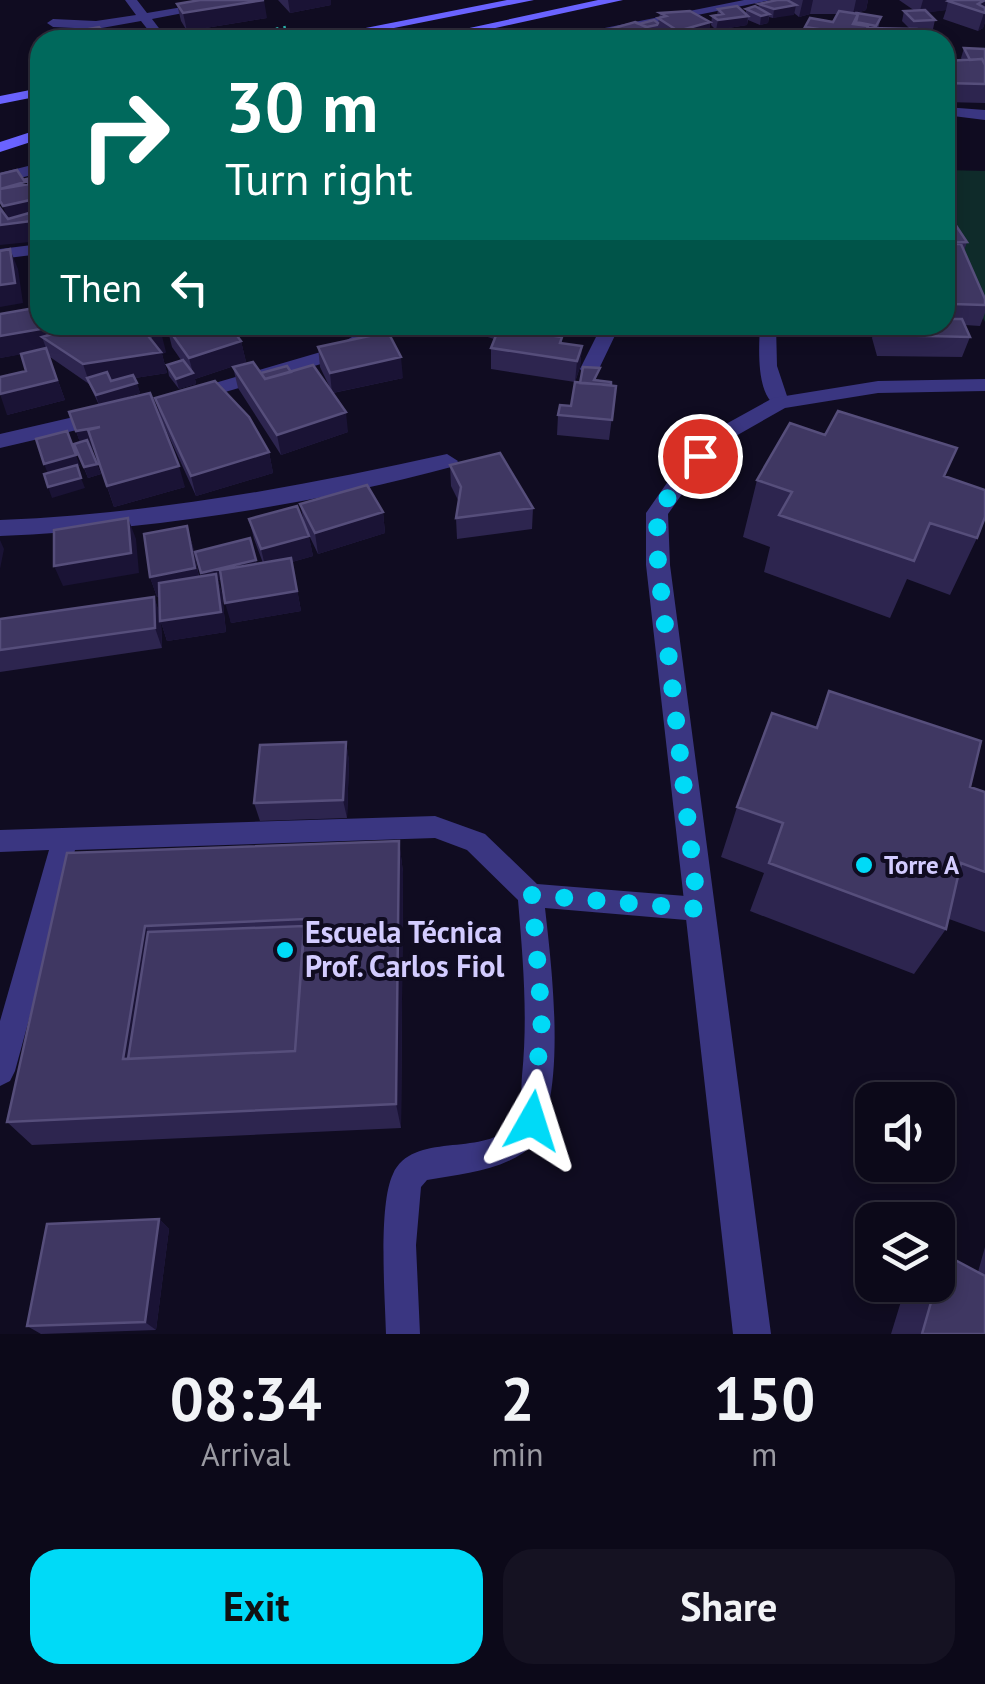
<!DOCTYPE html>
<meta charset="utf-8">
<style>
:root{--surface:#0c0919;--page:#151222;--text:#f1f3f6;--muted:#9a9aa2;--line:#2c2a38;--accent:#00daf7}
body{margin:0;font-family:"PT Sans",sans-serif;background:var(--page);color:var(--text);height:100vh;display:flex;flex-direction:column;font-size:38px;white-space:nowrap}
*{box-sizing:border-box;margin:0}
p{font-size:32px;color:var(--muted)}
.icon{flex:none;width:55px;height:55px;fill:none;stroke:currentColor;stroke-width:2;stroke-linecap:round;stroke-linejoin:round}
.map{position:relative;height:1334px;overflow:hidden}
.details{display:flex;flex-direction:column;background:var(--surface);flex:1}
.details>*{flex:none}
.top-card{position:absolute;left:30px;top:30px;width:925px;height:305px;border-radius:30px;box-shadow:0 5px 15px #0003,0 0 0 2px var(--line);background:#00695c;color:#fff;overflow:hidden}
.fabs{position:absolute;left:855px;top:1082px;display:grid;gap:20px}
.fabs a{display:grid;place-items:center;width:100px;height:100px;border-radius:20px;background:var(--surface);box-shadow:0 5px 15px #0003,0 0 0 2px var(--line);font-size:50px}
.pin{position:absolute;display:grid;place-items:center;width:85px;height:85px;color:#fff;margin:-42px;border:5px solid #fff;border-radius:50%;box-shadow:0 2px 10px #0007}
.me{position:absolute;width:110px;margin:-55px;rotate:6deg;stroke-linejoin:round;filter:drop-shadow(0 0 8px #0008)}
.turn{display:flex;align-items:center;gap:35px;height:210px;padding:0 30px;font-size:45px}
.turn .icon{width:130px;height:130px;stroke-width:2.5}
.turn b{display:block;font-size:70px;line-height:85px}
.then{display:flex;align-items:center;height:95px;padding:0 30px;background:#0003;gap:20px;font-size:38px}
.eta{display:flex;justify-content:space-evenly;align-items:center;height:170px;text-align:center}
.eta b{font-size:60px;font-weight:700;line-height:70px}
.button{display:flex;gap:20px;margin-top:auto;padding:20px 30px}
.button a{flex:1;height:115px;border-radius:30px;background:var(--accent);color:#111;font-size:40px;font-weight:700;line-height:115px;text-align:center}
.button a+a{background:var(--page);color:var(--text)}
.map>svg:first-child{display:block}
.green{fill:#0f2b2a}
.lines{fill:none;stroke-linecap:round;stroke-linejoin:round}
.path{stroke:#2bb4ae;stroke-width:4;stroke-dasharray:2.5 5;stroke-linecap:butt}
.lane{fill:#3a3681;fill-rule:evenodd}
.street{fill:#3a3681;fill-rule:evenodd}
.secondary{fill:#6a63ff;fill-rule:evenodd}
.wall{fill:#2d254f}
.shaded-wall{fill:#1a1335}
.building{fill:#3f3762;stroke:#564e7b;stroke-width:2.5;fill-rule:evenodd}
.route{stroke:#00daf7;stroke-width:18;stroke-dasharray:0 32.4}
.poi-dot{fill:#00daf7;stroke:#100c21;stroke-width:4}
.labels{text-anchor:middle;stroke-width:8;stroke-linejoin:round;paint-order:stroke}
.poi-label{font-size:25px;font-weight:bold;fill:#d3ccff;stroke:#100c21;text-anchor:start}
.near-poi-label{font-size:30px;font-weight:bold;fill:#d3ccff;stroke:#100c21;text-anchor:start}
</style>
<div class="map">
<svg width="985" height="1334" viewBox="0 0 985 1334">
<rect width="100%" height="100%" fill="#100c21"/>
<path class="green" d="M945,170L985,171V322L945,243Z"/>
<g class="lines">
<path class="path" d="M217,40L290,27"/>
<path class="lane" d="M125,0H137L147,13L224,0H251L152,19L168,40H156L141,21L96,29L53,27L47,23L53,19L96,21L136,15Z
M760,325H776L777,366L789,402L786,406L780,408C755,398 759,348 760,325Z
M435,816L485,834L537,884L698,897L707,900L711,909L707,918L698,921L545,908C551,962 572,1120 523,1153C494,1172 460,1174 427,1180L421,1187L416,1245L420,1334H386C385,1297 378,1205 393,1174C415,1126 498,1164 518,1114C522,1103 521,1087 522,1076C528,1016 523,960 518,900L467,850L435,838L75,850L15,1071L10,1081L0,1086V1021L49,850L0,852V830Z"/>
<path class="street" d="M744,0H771L574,40H545Z
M945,107L985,110V120L945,115Z
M40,163V173L0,183V173Z
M40,244V254L0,259V249Z
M373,325H396L345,357L191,402L181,396L184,392L331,349Z
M602,325H620L597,373H583L580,369Z
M985,379V391L878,393L785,408L720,445L694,477L668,514L670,565L771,1334H733L646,565V513L678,467L706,435L773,398L878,381Z
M104,410L111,412L114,417L111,422L0,448V434Z
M447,454L458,461L455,466C307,506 153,529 0,536V520C152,514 299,487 447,454Z"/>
<path class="secondary" d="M507,0H534L334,40H305Z
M598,0H623L441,40H414Z
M40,88V96L0,104V96Z
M40,129V139L0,152V142Z"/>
</g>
<path class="wall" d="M278,0H331V5L290,13Z
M777,0H868L866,10L857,13L881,17L878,29H910L902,21L904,11H915L899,0H985V22L983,28L978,31L943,19L946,10L928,12L935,20L933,29L918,30L924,40H802L805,27L833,22L837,14H810L799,17L794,13L773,18L769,17L768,23L760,25L748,20L747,25L716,30L711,25L712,16L717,15L718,9L746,14V9L758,8L759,4Z
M177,4L267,18L187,31L181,21Z
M660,13L710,22L708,40H606L607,30L639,24L658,23Z
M964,48L985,49V103L945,102V61L962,60L961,58Z
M945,224L967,242L964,251L985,299V313L980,326L965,325L970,337L962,357L877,356L872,338L876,325H945Z
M0,314L114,326L166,352L162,354L167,373L135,378L140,393L104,404L185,487L114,507L94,449L91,450L101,474L88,478L74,444L80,442L69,412L99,405L89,384L50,357L47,350L65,400L7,415L26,371L21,354L0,358Z
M295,325H334L318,336Z
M469,325H575L568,332L548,325L547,329L543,334L562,337V343L582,346L580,367L575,382L491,369V348L494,339L469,331Z
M167,327L241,341L246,362L195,379L196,384L179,389L169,376L167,365L181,360L172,347Z
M318,347L403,378L333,393L348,432L281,455L238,388L233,367L261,373L291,372L332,392L320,367Z
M599,379L598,381L616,386L609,440L557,435L558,415L571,406L580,383Z
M155,398L269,452L273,473L196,496L161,419Z
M450,465L533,508L532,529L457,539L456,518L459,502L451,486Z
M945,477L977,538L950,595L907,579L890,618L764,572L770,547L743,537L757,480Z
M300,504L383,512L385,533L318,554L308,533L313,556L292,562L301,611L231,623L222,579L218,580L222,594L226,632L167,641L161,622L162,648L0,672V619L154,597L160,616L159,597H157L150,577L187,526L193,547L199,576L263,563L254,539L249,519L304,522Z
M829,691L970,787L985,792V932L949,919L946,929L914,974L750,911L764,873L721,857L737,807L815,728Z
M346,742L349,761L347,818L260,821L254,803Z
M399,841L403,872L401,1128L32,1145L7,1122L67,853Z
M159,1219L169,1229L156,1330L41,1334L27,1326Z
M985,1247V1334H891L906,1285H938V1259L944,1254L978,1272Z"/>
<path class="shaded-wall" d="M264,0L267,18L187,31L183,13Z
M288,0H331V5L290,13Z
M803,0H813L810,14L799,17Z
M856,0H868L866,10L853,14Z
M923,0H953L948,1L946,10L919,14Z
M985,1V22L983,28L978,31L984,13L978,4Z
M796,5L794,15L773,18L774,9Z
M769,14L768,23L760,25L761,16Z
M748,16L747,25L716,30L718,20Z
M710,22L708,40H677L678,31Z
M105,35L106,40H78Z
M35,199L40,212V241L0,245V225L9,224L3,206Z
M10,249L18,269L23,303L0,307V285Z
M40,270V292L32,271Z
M64,325H114L116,338L42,337L65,400L7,415L0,394L57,380L47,350L0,358V336Z
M318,325H334L318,336Z
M534,325H548L547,329L529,350V330Z
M161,332L166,352L162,354L167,373L90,385L83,364Z
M241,341L246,362L195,379L196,384L179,389L176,379L193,373L189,358Z
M582,346L580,367L575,382L577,361Z
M401,357L403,378L332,393L330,373Z
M137,383L140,393L99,405L96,395Z
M346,412L348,432L281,455L277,435Z
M100,427L107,447L83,451L76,431Z
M269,452L273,473L196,496L191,476Z
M76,455L80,466L48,474L44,464Z
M97,464L101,474L88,478L84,467Z
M179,466L185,487L114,507L107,486Z
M81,478L85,488L52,498L48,487Z
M383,512L385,533L318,554L315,533Z
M128,518L136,539L139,573L63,586L54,566Z
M187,526L193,547L201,588L157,597L150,577Z
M309,536L313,556L292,562L301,611L231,623L225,603L266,570L261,549Z
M0,540L4,549L0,569Z
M256,560L259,570L218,580L222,594L226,632L167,641L161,622L162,648L155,628L154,597L161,617L204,584L201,573Z
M346,742L349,761L347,818L343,800Z
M399,841L403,872L401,1128L396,1104Z
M145,926L161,955L144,1063L123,1059Z
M159,1219L169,1229L156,1330L145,1322Z"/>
<path class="building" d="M200,0H264L183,13L177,4Z
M777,0H787L796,5L774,9L759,4Z
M950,0H985L978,4L985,8V13L948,1Z
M737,6L748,16L718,20L712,16L723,14L718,9Z
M755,6L769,14L761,16L746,9Z
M925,10L935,20L914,21L904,11Z
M690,11L710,22L678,31L658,18L666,16L660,13Z
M839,11L858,14L853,24L868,26L864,36L805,27L810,18L833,22Z
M855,13H857L881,17L876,26L856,22L858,14Z
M654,20L658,23L657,25L647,27L639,24Z
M635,22L666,36L654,40H626L607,30Z
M99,27L105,35L78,40H60L57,35Z
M869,28L917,29L924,40H894L890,35L867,33Z
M583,35L595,40H570Z
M964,48L985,49V65L982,59L970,60Z
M982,59L985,65V84L945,83V61Z
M17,170L25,182L0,189V174Z
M40,176V208L35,199L3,206L0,201V189L29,184L26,179Z
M0,208L8,219L40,210V220L0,225Z
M945,224H955L967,242L945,243Z
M945,244H961L985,299V305L953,304L945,284Z
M10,249L15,283L0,285V251Z
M40,260V270L32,271L31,262Z
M40,307V325H64L0,336V314Z
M945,319H962L970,337L883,335L880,325H945Z
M84,325H98L102,329L118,325H156L161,332L149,337L161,352L83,364L42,337Z
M172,325H229L241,341L189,358L167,327Z
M515,325H534L529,330Z
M499,328L562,337L560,343L582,346L577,361L491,348Z
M388,332L401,357L330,373L318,347Z
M46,348L57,380L0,394V377L26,371L21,354Z
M183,360L193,373L176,379L167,365Z
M253,362L265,379L313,365L346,412L277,435L233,367Z
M287,366L291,372L265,379L261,373Z
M583,367L600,368L594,380L611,382V385L580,383Z
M107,372L111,381L133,375L137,383L96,395L87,378Z
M215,381L249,417L269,452L191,476L155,398Z
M575,382L616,386L612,420L558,415L560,405L571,406Z
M150,393L179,466L107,486L88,430L100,427L76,431L69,412Z
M838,411L957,448L944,476L985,490V517L977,538L930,523L914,561L779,515L792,492L757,480L790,423L825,435Z
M67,431L76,455L44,464L36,439Z
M87,440L97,464L84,467L74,444Z
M500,453L533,508L456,518L461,487L450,465Z
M77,465L81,478L48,487L44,474Z
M367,485L383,512L315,533L300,504Z
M297,506L309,536L261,549L249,519Z
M128,518L131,553L54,566V530Z
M187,526L195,568L150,577L144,534Z
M250,538L256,560L201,573L195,552Z
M291,558L297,591L225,603L220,570Z
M216,574L221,612L160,621L159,583Z
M154,597L155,628L0,650V619Z
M829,691L981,741L970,787L985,792V872L961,863L946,929L769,863L783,823L737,807L772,713L817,728Z
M346,742L343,800L254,803L260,745Z
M399,841L396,1104L7,1122L67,853ZM305,919L295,1051L123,1059L145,926Z
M304,926L295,1051L128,1059L148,932Z
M159,1219L145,1322L27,1326L47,1224Z
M944,1254L985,1276V1334H922L936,1285H938V1279Z"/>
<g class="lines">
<path class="route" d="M532,1121L542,1019L532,895L698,909L658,565L657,512L700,456"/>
</g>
<g class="poi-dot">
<circle cx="864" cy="865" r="10"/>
<circle cx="285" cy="950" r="10"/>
</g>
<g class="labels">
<g class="poi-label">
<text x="884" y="874">Torre A</text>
</g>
<g class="near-poi-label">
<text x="305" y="943">Escuela Técnica<tspan x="305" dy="34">Prof. Carlos Fiol</tspan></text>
</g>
</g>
</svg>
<div class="fabs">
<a><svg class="icon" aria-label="sound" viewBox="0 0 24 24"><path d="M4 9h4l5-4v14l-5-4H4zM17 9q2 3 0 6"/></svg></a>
<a><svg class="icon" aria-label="layers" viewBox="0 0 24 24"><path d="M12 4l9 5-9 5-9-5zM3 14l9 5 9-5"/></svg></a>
</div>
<div class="pin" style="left:700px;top:456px;background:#d93025"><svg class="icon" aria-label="arrive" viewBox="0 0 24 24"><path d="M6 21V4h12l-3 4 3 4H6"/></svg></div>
<svg class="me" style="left:532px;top:1121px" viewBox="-20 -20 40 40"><path d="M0-17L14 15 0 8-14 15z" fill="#00daf7" stroke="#fff" stroke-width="4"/></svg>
<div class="top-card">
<div class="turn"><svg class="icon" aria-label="right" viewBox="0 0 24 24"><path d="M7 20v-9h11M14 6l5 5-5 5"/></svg><div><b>30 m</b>Turn right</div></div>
<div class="then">Then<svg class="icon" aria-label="left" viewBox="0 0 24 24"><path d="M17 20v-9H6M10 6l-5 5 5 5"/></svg></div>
</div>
</div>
<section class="details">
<div class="eta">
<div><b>08:34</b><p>Arrival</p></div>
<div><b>2</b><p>min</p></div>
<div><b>150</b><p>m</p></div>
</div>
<div class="button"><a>Exit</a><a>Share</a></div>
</section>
